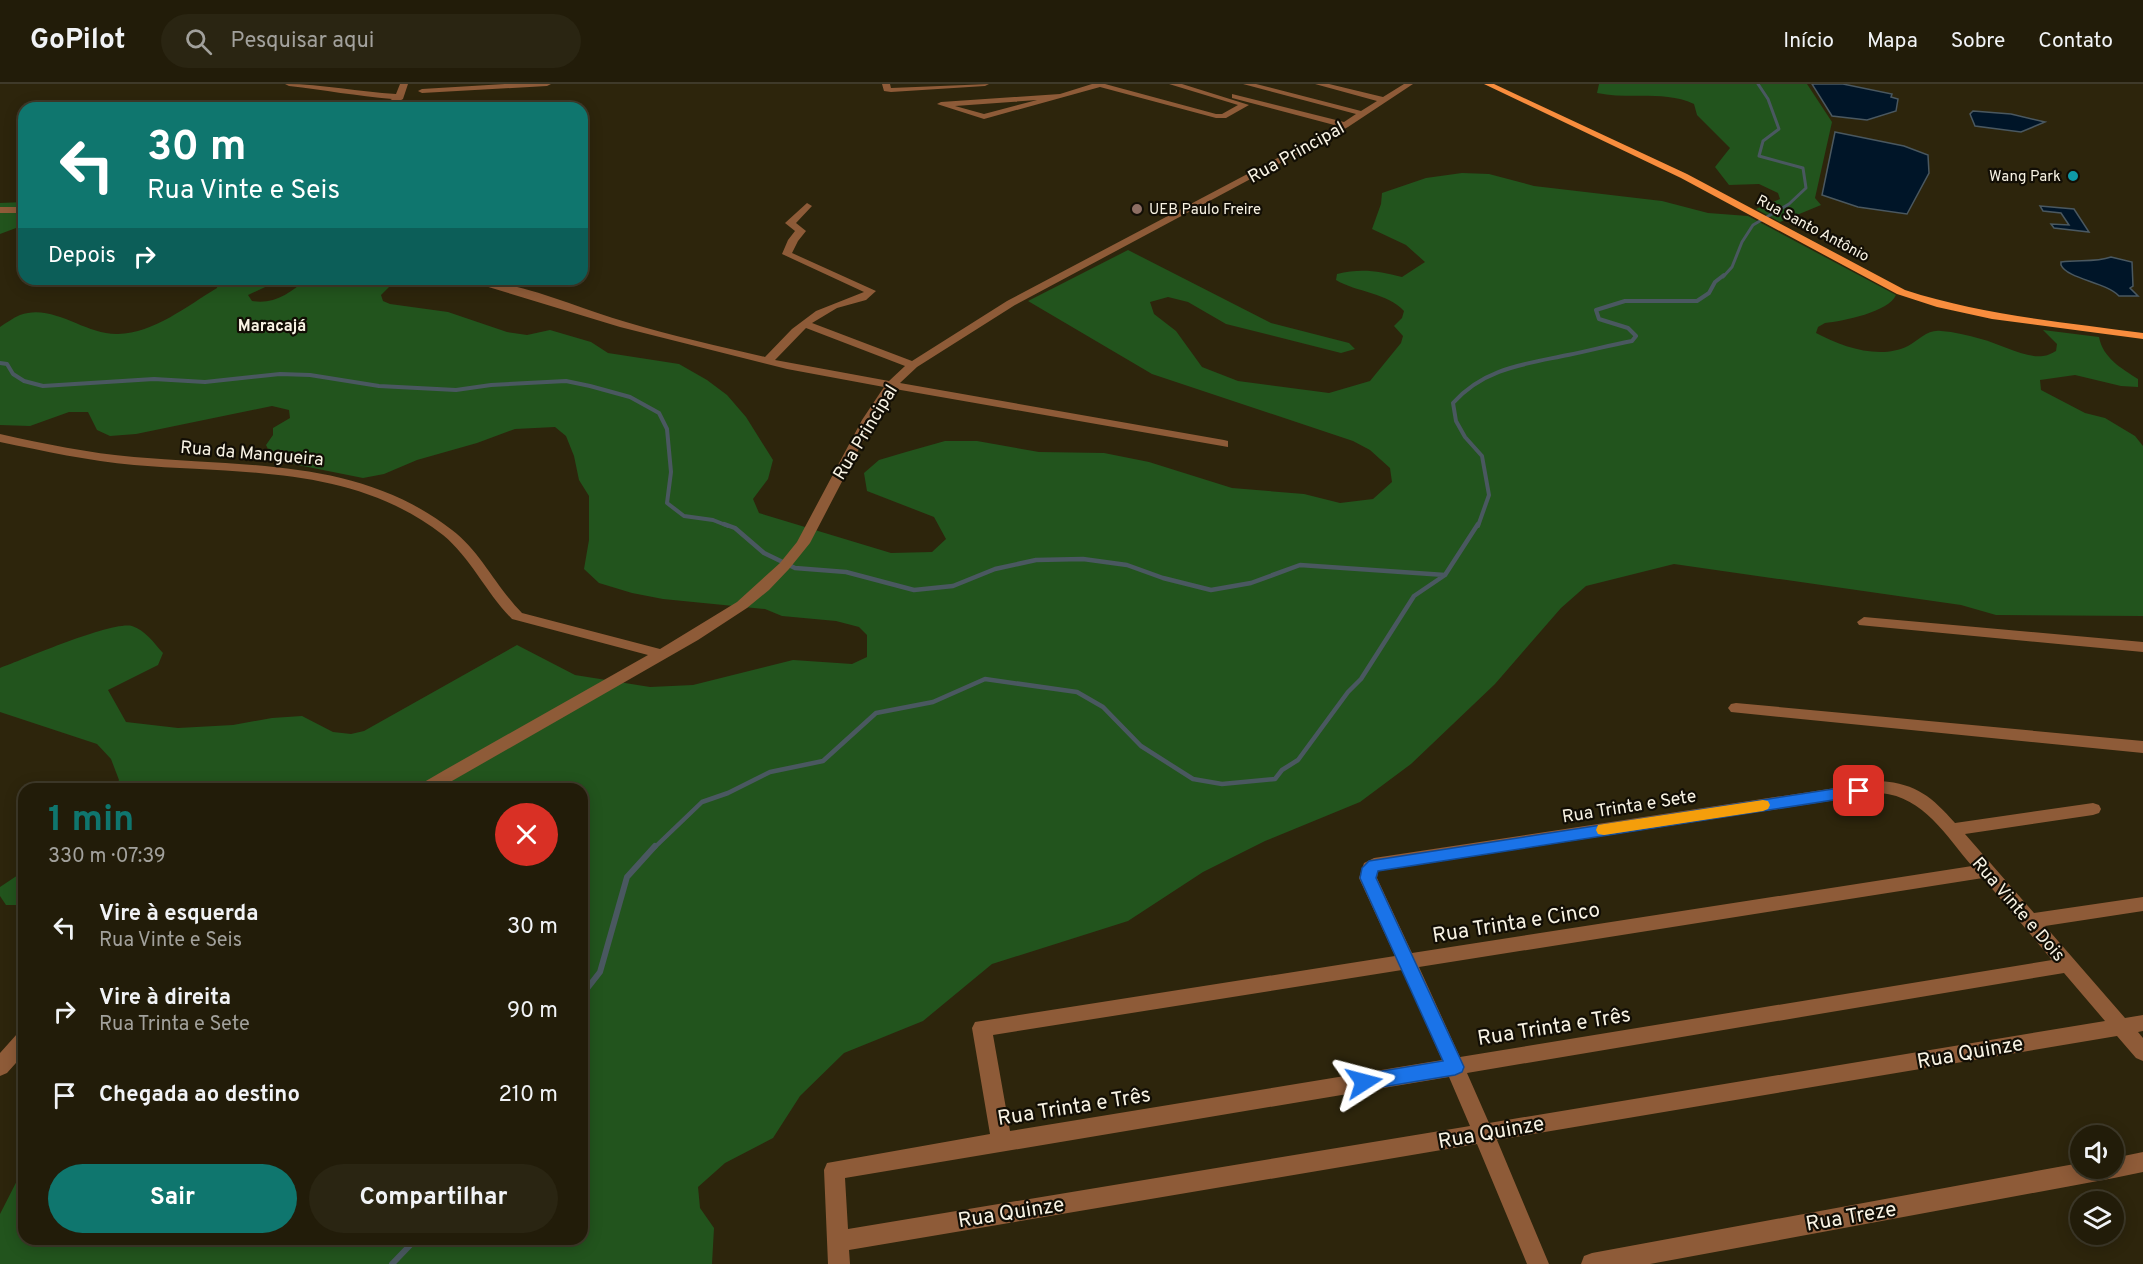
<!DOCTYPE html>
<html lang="pt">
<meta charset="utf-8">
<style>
:root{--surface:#221c09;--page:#2a2512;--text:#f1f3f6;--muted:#a2a19c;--line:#3f3a2a;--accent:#0f766e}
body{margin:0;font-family:Overpass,sans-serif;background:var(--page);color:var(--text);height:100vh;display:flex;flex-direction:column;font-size:22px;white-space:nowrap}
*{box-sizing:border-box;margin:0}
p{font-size:20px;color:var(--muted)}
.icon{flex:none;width:33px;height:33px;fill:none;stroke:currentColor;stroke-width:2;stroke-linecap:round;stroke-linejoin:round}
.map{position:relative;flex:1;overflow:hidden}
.drawer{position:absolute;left:18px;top:699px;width:570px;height:462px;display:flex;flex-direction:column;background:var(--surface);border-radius:18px;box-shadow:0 3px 15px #0003,0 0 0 2px var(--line)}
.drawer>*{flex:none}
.guide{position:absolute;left:18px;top:18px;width:570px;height:183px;border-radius:18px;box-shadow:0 3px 15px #0003,0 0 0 2px var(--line);background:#0f766e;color:#fff;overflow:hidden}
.fabs{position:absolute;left:2070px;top:1041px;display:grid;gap:12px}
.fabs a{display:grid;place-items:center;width:54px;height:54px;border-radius:50%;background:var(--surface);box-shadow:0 3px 15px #0003,0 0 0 2px var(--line);font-size:30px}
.pin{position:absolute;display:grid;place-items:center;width:51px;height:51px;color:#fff;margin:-26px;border-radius:12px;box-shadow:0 3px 9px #0006}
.me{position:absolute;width:66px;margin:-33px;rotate:81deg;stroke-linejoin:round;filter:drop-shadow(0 0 4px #0008)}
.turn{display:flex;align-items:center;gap:21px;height:126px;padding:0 30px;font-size:27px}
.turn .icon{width:78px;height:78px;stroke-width:2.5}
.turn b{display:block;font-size:42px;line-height:51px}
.then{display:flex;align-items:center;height:57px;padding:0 30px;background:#0003;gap:12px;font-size:22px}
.round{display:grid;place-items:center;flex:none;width:63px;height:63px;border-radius:32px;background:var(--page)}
.summary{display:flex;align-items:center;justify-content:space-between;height:102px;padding:0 30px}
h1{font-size:36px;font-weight:700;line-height:45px;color:var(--accent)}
.cta{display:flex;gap:12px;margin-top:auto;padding:12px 30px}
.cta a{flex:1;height:69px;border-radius:36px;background:var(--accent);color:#fff;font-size:24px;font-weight:700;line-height:69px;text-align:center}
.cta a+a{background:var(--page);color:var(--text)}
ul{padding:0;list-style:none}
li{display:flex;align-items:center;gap:18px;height:84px;padding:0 30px}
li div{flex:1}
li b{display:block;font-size:22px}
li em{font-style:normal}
header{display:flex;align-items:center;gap:36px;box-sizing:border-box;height:84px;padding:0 30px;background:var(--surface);border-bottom:2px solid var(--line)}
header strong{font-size:28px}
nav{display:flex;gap:33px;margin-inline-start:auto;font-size:21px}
.search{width:420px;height:54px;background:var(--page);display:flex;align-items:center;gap:15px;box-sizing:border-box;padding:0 21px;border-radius:33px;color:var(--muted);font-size:22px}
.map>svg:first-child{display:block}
.green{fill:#22541d}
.water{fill:#001528;stroke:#4a5860;stroke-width:1.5}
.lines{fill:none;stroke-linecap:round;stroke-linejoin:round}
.stream-far3{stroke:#4a5860;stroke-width:3}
.stream-far2{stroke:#4a5860;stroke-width:4}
.stream-far1{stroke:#4a5860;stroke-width:4.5}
.stream{stroke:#4a5860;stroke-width:6}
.minor{fill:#8e5b38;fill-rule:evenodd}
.major{fill:#f88d3e;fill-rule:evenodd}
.route{fill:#1a73e8;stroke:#114b97;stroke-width:1.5}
.slow{fill:#f59e0b}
.culture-dot{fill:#0f9aa8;stroke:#120e05;stroke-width:2}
.education-dot{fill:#8d6e63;stroke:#120e05;stroke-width:2}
.labels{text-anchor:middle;stroke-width:4.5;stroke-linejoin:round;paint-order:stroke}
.far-poi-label{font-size:15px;fill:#f8f3e4;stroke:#120e05;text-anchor:end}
.far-street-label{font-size:15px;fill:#f8f3e4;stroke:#120e05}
.far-neighbourhood-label{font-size:16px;font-weight:bold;fill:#f8f3e4;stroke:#120e05}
.street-label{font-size:18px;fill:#f8f3e4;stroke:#120e05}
.near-street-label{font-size:21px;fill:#f8f3e4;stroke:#120e05}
</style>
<header>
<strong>GoPilot</strong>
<div class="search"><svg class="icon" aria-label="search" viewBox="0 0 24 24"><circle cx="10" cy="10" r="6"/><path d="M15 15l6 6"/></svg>Pesquisar aqui</div>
<nav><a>Início</a><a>Mapa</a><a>Sobre</a><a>Contato</a></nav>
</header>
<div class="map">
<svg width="2143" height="1180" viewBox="0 0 2143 1180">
<rect width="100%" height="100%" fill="#2d250c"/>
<path class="green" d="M1599,0H1807L1832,38L1815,114L1821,121L1780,138L1756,125L1780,115L1778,109L1759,100L1729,101L1715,83L1730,64L1697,31L1694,20C1663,6 1630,16 1597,9Z
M1462,89L1489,90L1534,102L1662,117L1708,129L1748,132L1896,211C1889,228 1843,237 1825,239L1818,243L1816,249C1842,263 1880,276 1908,262C1919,256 1928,245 1941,247C1954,248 1968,251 1981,255C2001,260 2023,274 2043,272C2047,272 2052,269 2056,267L2057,260L2043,246L2099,253C2103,274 2121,284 2138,295V303L2121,302L2075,291L2040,296L2041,306L2085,329L2105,334L2135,352L2143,362V532L1996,531L1961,521L1674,480L1586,502L1561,524L1495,600L1411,680L1360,718L1265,757L1203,788L1128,837L992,880L923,937L844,969L800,1012L773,1054L725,1079L698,1103L700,1124L714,1144L712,1180H0V1130L24,1083V1155H582V705H114L119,696L111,675L97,660L0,628V584C25,575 111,537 132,542C145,546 154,559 163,569L158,581L108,606L126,638L178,644L233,641L272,634L302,632L333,648L351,650L364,647L517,561L575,591L650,603L693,601L793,576L852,580L867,573V551L859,543L836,537L782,532L765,525L663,515L632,509L599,499L584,485L589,456V412L579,396L574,372L566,352L555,343L515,345L477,359L417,376L384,390L363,394L288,379L270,369L266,361L273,351V344L290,334L289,326L272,322L136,350L110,352L97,346L88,328H69L30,342L0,341V243C6,239 13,234 20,231C54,219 84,251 118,250C154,249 187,222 217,204L218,195H278L276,198L248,211L252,217C273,221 291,209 306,195H401L392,200L381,211L383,217L390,220L448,228L507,248L527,251L550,246L591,258L608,269L679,280L707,296L727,311L746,333L773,376L768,395L753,415L759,429L891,469L932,468L946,455L934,433L867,407L864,389L879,376L906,368L945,357H977L1039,368L1104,369L1149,378L1232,404L1304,410L1340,419L1373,415L1392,398L1390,384L1370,366L1353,357L1152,290L1028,217L1128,166L1271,239L1349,259L1355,265L1341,269L1226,240L1188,218L1168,213L1150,218L1154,230L1176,247L1202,283L1238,297L1329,309L1370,297L1401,259L1403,252L1394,242L1402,234L1404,227C1388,209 1356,208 1336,196L1337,190C1361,184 1379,187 1402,193L1425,178L1406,161L1372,145L1381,120L1382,109L1426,94Z
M24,118V141L0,150V119Z
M24,787V821H6L0,812V803Z"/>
<path class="water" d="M1812,0H1843L1892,10L1891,13L1898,15L1896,27L1867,36L1832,32Z
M1973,27L2011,30L2045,38L2021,48L1975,42L1970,30Z
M1835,48L1904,62L1928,71L1929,89L1907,130L1858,123L1822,111Z
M2040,122L2074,125L2089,148L2054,144L2051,140L2069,141L2061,129L2043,127Z
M2111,173L2132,178L2133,202L2130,204L2138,212H2119C2106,198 2067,195 2061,181V178C2078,175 2094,179 2111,173Z"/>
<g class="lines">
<path class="stream-far3" d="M1723,193L1732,183L1742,158L1753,141L1789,120L1806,104L1803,84L1759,72L1763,57L1779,45L1768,15L1758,0"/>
<path class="stream-far2" d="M0,279L7,280L13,290L24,297L43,302L154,295L205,298L280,290L310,291L379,302L456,306L491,301L566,297L590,302L630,313L659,329L667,345L671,388L667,419L684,432L713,436L728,442
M1478,442L1489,411L1482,372L1465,353L1456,337L1453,319C1484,284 1525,280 1568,271C1589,267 1610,261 1632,257L1636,252L1628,244L1599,235L1596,226L1625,217H1697L1709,209L1715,198L1724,191"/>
<path class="stream-far1" d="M724,440L735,444L764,469L795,484L846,488L914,506L953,502L995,485L1036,476L1083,475L1127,481L1163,494L1211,506L1251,499L1300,481L1445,491
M654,764L702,718L728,709L770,688L823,677L876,629L933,618L985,595L1077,608L1103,623L1141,662L1193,695L1222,700L1275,695L1282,686L1298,676L1348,608L1361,595L1414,512L1445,491L1478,440"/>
<path class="stream" d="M582,911L600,888L627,793L655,762
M392,1180L416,1155"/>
<path class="minor" d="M285,0C323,0 359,8 396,10L400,0H408L403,15L387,24H377L392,15C357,12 324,6 289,2Z
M505,0H551L547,2L422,9L418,7L422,5Z
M882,0H890L891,4L989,0L985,2L891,8L884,7Z
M1105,0L1216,30H1222L1238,21L1169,0H1182L1249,21L1226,34H1216L1100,3L984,35L937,20L941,18L1060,10L1092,0ZM1037,16L984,30L955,22Z
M1243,0H1256L1361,27L1377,17L1315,0H1329L1383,13L1404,0H1413L1348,43L1015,221L917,283L900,299L1224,356L1228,357V363L895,305L874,336L810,459L789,485L769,506L747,524L698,556L438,705H417L419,701L443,687L648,571L512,535C486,509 471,474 443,451C353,381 241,390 134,381C89,377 44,367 0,358V350C44,360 89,369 134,373C244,383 360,374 452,446C481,468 496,503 522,529L660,565L737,518L780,479L797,458L862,336L884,303L787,285L620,243L462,195C516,195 575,223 626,238C672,252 719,262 765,273L792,245L816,227L864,208L782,170L788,156L795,147L785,139L807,119L812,122L796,139L806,147L798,157L792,169L876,207L866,216L837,224L812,239L912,277L1007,217L1338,42L1232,14V10L1344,38L1356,30ZM806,244L905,282L889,297L775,276Z
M0,123H24V129H0Z
M1864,533L2143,558V568L1859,541L1857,538Z
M1736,619L2143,657V669L1731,628L1728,624L1731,620Z
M1881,697C1917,700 1932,713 1955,739L2093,719L2099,721L2101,725L2099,729L2093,731L1965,750L2034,829L2143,813V827L2045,842L2125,934L2143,931V947L2138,948L2143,954V977L2136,974L2117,952L1497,1056L1549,1180H1527L1477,1060L849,1166L850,1180H828L824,1086L827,1079L990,1050L972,944L975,938L1395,872L1359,794L1364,779L1374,774ZM1881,709C1924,713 1946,752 1972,782L1412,869L1377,794L1378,787ZM1983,794L2052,876L1460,973L1419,883ZM1402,886L1442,976L1010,1047L993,951ZM2064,889L2105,937L1489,1039L1467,989ZM1449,993L1470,1042L848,1145L845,1094Z
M24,948V970L7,989L0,992V969L17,950Z
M2143,1068V1088L2114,1094L1650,1180H1581L1584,1172L1592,1169L2080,1079V1084H2114V1074Z"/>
<path class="major" d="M1484,0H1494L1687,90L1905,206C1982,231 2063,238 2143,249V255L1992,235L1937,223L1897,210L1681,94Z"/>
</g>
<path class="route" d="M1859,701L1864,703L1866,707L1864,711L1859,712L1378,787L1376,794L1464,983L1462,988L1455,991L1364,1006L1358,1003L1355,998L1358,992L1364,990L1443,977L1360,794L1362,784L1369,777Z"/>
<path class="slow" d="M1763,716L1768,717L1770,721L1768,725L1763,727L1604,751L1598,750L1596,746L1598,741L1604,740Z"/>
<circle class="culture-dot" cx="2073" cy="92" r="6"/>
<circle class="education-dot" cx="1137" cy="125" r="6"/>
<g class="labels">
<g class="far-poi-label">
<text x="2061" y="97">Wang Park</text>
<text x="1149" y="130" text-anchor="start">UEB Paulo Freire</text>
</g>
<g class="far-street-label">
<text transform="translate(1813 144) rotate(28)" y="5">Rua Santo Antônio</text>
</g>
<g class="far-neighbourhood-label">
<text x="272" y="247">Maracajá</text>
</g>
<g class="street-label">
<text transform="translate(1296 68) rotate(-29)" y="6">Rua Principal</text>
<text transform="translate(865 348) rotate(-59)" y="6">Rua Principal</text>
<text transform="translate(252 369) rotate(5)" y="6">Rua da Mangueira</text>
<text transform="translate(1629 722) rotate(-9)" y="6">Rua Trinta e Sete</text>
<text transform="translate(2019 825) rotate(49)" y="6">Rua Vinte e Dois</text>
</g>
<g class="near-street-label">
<text transform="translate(1516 838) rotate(-9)" y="7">Rua Trinta e Cinco</text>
<text transform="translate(1554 942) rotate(-9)" y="7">Rua Trinta e Três</text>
<text transform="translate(1970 968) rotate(-10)" y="7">Rua Quinze</text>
<text transform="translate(1074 1022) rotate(-9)" y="7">Rua Trinta e Três</text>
<text transform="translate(1491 1048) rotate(-10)" y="7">Rua Quinze</text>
<text transform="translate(1011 1128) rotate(-9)" y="7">Rua Quinze</text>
<text transform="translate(1851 1132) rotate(-10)" y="7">Rua Treze</text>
</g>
</g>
</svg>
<div class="fabs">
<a><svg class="icon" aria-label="sound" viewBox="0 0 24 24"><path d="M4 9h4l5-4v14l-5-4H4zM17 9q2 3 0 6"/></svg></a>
<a><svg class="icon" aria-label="layers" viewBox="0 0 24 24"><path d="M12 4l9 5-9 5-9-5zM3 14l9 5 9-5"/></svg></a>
</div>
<div class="pin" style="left:1859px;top:707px;background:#d93025"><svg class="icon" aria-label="arrive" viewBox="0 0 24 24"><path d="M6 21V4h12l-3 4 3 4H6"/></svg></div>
<svg class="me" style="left:1364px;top:998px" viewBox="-20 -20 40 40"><path d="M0-17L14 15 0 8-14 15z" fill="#1a73e8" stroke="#fff" stroke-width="4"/></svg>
<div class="guide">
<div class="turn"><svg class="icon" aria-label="left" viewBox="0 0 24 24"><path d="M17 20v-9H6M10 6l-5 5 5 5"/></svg><div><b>30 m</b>Rua Vinte e Seis</div></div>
<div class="then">Depois<svg class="icon" aria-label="right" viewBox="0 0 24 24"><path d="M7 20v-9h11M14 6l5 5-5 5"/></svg></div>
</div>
<section class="drawer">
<div class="summary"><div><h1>1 min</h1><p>330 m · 07:39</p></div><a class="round" style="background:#d93025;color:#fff"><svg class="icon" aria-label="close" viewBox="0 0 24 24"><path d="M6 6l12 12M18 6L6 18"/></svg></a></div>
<ul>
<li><svg class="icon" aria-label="left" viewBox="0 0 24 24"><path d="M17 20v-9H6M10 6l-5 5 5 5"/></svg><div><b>Vire à esquerda</b><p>Rua Vinte e Seis</p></div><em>30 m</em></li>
<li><svg class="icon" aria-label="right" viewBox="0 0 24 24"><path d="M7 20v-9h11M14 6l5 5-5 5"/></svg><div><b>Vire à direita</b><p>Rua Trinta e Sete</p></div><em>90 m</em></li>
<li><svg class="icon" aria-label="arrive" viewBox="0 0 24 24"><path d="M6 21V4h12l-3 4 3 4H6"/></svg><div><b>Chegada ao destino</b></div><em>210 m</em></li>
</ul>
<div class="cta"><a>Sair</a><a>Compartilhar</a></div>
</section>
</div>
